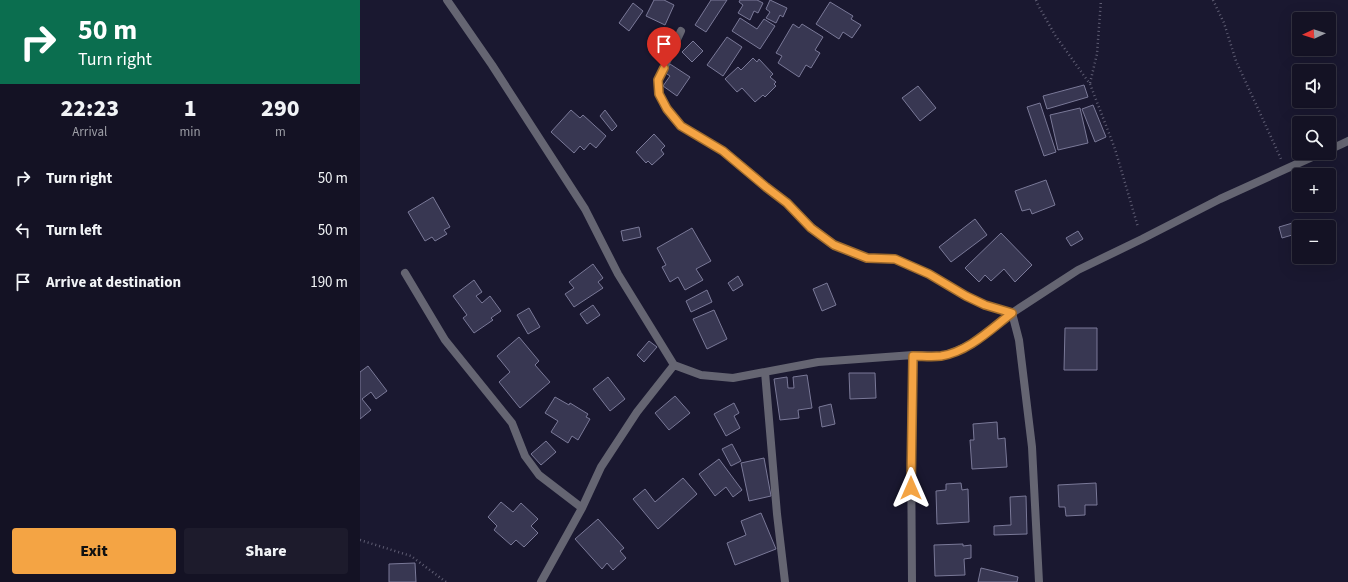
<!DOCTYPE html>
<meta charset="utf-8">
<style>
:root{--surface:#141224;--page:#1d1b2c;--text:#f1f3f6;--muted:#9d9ea6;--line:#333241;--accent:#f4a444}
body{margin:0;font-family:"Source Sans 3",sans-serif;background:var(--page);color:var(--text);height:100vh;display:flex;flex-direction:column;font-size:15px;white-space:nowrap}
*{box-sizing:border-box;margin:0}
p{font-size:13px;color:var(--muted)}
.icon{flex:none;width:22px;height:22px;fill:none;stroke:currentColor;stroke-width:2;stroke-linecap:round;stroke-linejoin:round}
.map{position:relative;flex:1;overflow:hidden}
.side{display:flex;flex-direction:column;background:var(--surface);width:360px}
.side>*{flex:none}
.guide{background:#0b6e4f;color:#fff;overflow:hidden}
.needle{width:26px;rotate:266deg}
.fabs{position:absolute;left:932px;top:12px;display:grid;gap:8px}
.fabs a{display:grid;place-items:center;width:44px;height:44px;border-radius:4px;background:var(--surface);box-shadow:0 4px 16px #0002,0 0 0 1px var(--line);font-size:20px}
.pin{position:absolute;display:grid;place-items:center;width:34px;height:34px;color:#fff;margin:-41px -17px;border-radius:50% 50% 50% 0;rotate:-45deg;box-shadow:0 0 4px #0007}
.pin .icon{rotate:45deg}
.me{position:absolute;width:44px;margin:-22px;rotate:0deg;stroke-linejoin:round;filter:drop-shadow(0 0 3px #0008)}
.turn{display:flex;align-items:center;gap:14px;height:84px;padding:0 12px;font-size:18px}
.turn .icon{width:52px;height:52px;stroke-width:2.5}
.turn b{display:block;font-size:28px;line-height:34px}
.eta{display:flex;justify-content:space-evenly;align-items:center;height:68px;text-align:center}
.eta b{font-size:24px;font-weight:800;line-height:28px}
.action{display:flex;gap:8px;margin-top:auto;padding:8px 12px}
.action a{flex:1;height:46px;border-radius:4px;background:var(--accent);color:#111;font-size:16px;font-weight:800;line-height:46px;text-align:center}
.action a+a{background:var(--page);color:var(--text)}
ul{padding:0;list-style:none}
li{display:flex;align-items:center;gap:12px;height:52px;padding:0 12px}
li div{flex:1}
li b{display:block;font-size:15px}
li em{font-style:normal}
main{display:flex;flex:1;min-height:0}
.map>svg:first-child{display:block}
.building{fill:#383752;stroke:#7a7998}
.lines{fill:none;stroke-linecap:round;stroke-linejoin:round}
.path{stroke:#5f5d73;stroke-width:2.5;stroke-dasharray:1 3;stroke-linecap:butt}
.street{stroke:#656572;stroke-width:8}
.route-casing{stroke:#9f6b2c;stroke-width:10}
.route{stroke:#f4a444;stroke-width:7}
</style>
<main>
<section class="side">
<div class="guide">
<div class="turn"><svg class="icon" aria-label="right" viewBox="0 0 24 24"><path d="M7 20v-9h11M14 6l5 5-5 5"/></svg><div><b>50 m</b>Turn right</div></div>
</div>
<div class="eta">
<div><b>22:23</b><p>Arrival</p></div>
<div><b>1</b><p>min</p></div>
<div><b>290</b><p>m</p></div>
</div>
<ul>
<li><svg class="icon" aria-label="right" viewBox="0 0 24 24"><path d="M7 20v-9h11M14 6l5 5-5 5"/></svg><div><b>Turn right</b></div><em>50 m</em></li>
<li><svg class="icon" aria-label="left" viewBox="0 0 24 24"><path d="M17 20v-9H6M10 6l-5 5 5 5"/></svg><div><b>Turn left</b></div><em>50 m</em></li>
<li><svg class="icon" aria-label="arrive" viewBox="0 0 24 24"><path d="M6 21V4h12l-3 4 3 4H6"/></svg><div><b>Arrive at destination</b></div><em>190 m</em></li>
</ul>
<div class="action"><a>Exit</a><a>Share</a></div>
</section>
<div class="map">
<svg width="988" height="582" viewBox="0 0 988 582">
<rect width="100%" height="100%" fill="#1a1830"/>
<path class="building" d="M294,0H304L314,5L305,25L286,16Z
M351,0H367L346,32L335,25Z
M380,0H397L403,3L398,13L394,11L390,20L378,13L383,5L379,2Z
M410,0L427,8L423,17L420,15L416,23L406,18L410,12L406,9Z
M470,2L493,16L491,19L501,25L492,38L483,32L479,39L456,24Z
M273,3L283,11L269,31L259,23Z
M380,18L397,29L404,19L415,26L400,49L372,31Z
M433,24L439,28L442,24L463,37L455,50L460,53L451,68L446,65L439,77L418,63L422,56L416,53Z
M367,37L382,47L363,76L347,65Z
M333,41L343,51L332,62L322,52Z
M393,58L397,62L399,59L413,74L410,77L416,82L414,84L416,86L405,97L403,95L395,102L382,88L377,92L365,79L378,67L381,70Z
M310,64L330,77L317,96L303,86L310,76L304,72Z
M724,85L728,97L687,109L683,96Z
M558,86L576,108L560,121L542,98Z
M680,103L696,152L684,156L667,107Z
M733,105L746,137L735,142L722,109Z
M720,108L728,143L698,150L690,115Z
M211,110L220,118L223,115L246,136L236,148L230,143L224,150L220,146L214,153L191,132Z
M245,110L257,126L252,131L240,116Z
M294,134L305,146L301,150L304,154L292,165L288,161L286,163L276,152Z
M686,180L695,205L672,214L670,209L662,211L655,191Z
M73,197L90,227L84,230L87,234L75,241L72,237L65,241L48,212Z
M615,219L627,235L591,262L579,247Z
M936,222L939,233L922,238L919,227Z
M279,227L281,237L263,241L261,231Z
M332,228L351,261L336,269L343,280L325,290L318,277L310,282L302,267L306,265L297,248Z
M718,231L723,239L711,246L706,238Z
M641,233L672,265L655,282L644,269L631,281L625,275L619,282L605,268Z
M233,264L243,278L238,282L243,288L214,307L205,294L214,288L209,282Z
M378,276L383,285L373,291L368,283Z
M114,280L122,292L116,296L122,303L130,296L141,311L131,318L133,320L114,333L103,318L107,315L93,296Z
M467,283L476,305L462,311L453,289Z
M347,290L352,302L331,312L326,301Z
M233,305L240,315L227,324L220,314Z
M169,308L180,327L168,334L157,315Z
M354,310L367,339L347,349L333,319Z
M705,328H737V370H704Z
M159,337L179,361L175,365L190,382L160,408L139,382L150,372L137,356Z
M289,341L297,347L284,362L277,355Z
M8,366L27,391L16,399L11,392L2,399L11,410L0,419V372Z
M489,373H515L516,398L490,399Z
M447,375L452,408L438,410L439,418L420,420L414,379L427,377L428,388H434L433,377Z
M248,377L265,399L250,411L233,389Z
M315,396L330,413L309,430L295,413Z
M195,397L209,405L210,403L228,414L226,417L230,419L218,440L212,436L208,443L191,432L198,421L185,413Z
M374,403L379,413L374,416L380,428L366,436L354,414Z
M471,404L475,424L462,427L459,407Z
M637,422L638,439L645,438L647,467L612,469L610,440H614L613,424Z
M186,441L196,452L181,465L171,454Z
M372,444L381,461L371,466L362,449Z
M404,458L411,496L389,501L381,463Z
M359,459L382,490L373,497L366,487L355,496L339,474Z
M323,478L337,494L298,529L273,499L285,489L295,502Z
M601,483L602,490L608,489L609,522L577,524L576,491L586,490V484Z
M736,483L737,505H725V515L706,516L705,507H699L698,485Z
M666,496L667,534L634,535V526L651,525L650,497Z
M141,502L153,512L161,503L178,519L171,526L178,533L164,547L156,540L151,545L134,530L137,526L128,517Z
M401,513L416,549L375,565L367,543L386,535L381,521Z
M238,519L264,548L260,551L266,558L253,570L247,563L242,569L215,539Z
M603,544V546L611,545V558L604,559L605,575L575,576L574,545Z
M55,563L56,582H29V564Z
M621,568L658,577L657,582H618Z"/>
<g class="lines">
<path class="path" d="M676,0L678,5L695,35L730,84L755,149L778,227
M853,0L864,23L876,61L900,113L921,159
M730,83L737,54L741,0
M0,540L51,556L86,582"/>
<path class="street" d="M87,0L132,65L225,209L258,274L314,365L341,375L373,378L458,362L553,355L581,356L594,352L612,344L652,313L718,270L782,239L860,199L961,153
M321,31L298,80L299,94L307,109L321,126L363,151L406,187L427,203L451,227L474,245L507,258L535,259L569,274L606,296L625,305L652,313L659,340L672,447L679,582
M969,150L988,141
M45,273L85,340L152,423L165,456L179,475L222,508
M405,372L417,514L425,582
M181,582L222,508L241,467L277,412L314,365
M552,582L551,440L553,355"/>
</g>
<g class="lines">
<defs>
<path id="route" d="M304,68L298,80L299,94L307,109L321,126L363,151L406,187L427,203L451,228L474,245L507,258L535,259L569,274L606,296L625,305L652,313C631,329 608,352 581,356C572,357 562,356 553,356L551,488"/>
</defs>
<use href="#route" class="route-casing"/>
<use href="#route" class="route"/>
</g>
</svg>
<div class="fabs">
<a><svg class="needle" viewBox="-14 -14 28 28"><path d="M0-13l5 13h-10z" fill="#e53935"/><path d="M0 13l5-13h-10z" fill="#9d9ea6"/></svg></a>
<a><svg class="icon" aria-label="sound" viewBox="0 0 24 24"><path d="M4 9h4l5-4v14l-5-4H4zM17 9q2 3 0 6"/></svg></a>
<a><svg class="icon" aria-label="search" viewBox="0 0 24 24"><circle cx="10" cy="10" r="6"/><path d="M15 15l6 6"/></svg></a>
<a>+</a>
<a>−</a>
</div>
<div class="pin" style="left:304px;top:68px;background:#d93025"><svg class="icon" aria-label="arrive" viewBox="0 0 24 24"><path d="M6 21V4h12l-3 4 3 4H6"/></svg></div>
<svg class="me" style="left:551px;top:488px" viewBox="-20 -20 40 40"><path d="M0-17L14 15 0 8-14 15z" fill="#f4a444" stroke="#fff" stroke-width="4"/></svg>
</div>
</main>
